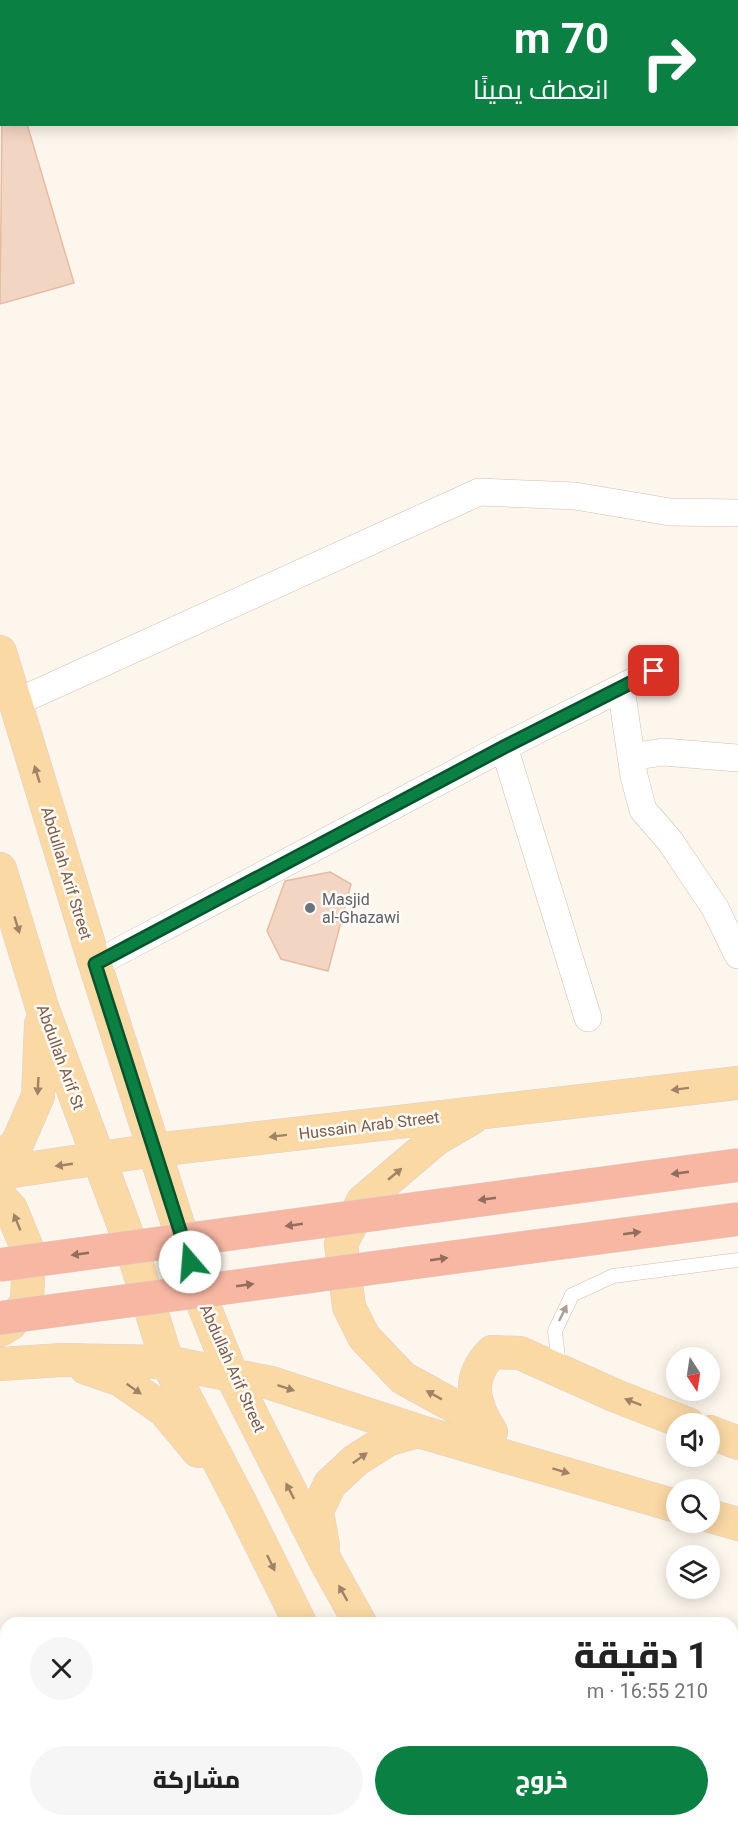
<!DOCTYPE html>
<html lang="ar">
<meta charset="utf-8">
<style>
:root{--surface:#fff;--page:#f6f6f6;--text:#222;--muted:#767676;--accent:#0b8043}
body{margin:0;font-family:Roboto,Cairo,sans-serif;background:var(--page);color:var(--text);direction:rtl;height:100vh;display:flex;flex-direction:column;font-size:22px;white-space:nowrap}
*{box-sizing:border-box;margin:0}
p{font-size:20px;color:var(--muted)}
.icon{flex:none;width:33px;height:33px;fill:none;stroke:currentColor;stroke-width:2;stroke-linecap:round;stroke-linejoin:round}
.map{position:relative;flex:1;overflow:hidden;direction:ltr}
.drawer{position:absolute;left:0px;top:1617px;width:738px;height:210px;display:flex;flex-direction:column;background:var(--surface);border-radius:18px 18px 0 0;box-shadow:0 3px 15px #0003;direction:rtl}
.drawer>*{flex:none}
.hud{position:absolute;left:0px;top:0px;width:738px;height:126px;box-shadow:0 3px 15px #0003;direction:rtl;background:#0b8043;color:#fff;overflow:hidden}
.needle{width:39px;rotate:168deg}
.controls{position:absolute;left:666px;top:1347px;display:grid;gap:12px}
.controls a{display:grid;place-items:center;width:54px;height:54px;border-radius:50%;background:var(--surface);box-shadow:0 3px 15px #0003;font-size:30px}
.pin{position:absolute;display:grid;place-items:center;width:51px;height:51px;color:#fff;margin:-26px;border-radius:12px;box-shadow:0 3px 9px #0006}
.me{position:absolute;width:66px;margin:-33px;rotate:342deg;stroke-linejoin:round;filter:drop-shadow(0 0 4px #0008)}
.turn{display:flex;align-items:center;gap:21px;height:126px;padding:0 30px;font-size:27px}
.turn .icon{width:78px;height:78px;stroke-width:2.5}
.turn b{display:block;font-size:42px;line-height:51px}
.round{display:grid;place-items:center;flex:none;width:63px;height:63px;border-radius:32px;background:var(--page)}
.overview{display:flex;align-items:center;justify-content:space-between;height:102px;padding:0 30px}
h1{font-size:36px;font-weight:800;line-height:45px}
.cta{display:flex;gap:12px;margin-top:auto;padding:12px 30px}
.cta a{flex:1;height:69px;border-radius:36px;background:var(--accent);color:#fff;font-size:24px;font-weight:800;line-height:69px;text-align:center}
.cta a+a{background:var(--page);color:var(--text)}
.map>svg:first-child{display:block}
.building{fill:#f3d5c3;stroke:#e6bba3;stroke-width:1.5}
.lines{fill:none;stroke-linecap:round;stroke-linejoin:round}
.lane-casing{stroke:#d1beb0;stroke-width:15}
.street-casing{stroke:#d1beb0;stroke-width:28}
.primary-casing{stroke:#dad1cd;stroke-width:34}
.lane{stroke:#fff;stroke-width:14}
.street{stroke:#fff;stroke-width:27}
.primary{stroke:#fbd9a5;stroke-width:33}
.highway-bridge-casing{stroke:#dad1cd;stroke-width:34;stroke-linecap:butt}
.highway-bridge{stroke:#f7b7a3;stroke-width:33}
.oneway{fill:#a18267}
.oneway2{fill:#936e5e}
.oneway3{fill:#af9d94}
.route-casing{stroke:#07532c;stroke-width:15}
.route{stroke:#0b8043;stroke-width:10}
.worship-dot{fill:#6b7280;stroke:#fffaf3;stroke-width:2}
.labels{text-anchor:middle;stroke-width:5;stroke-linejoin:round;paint-order:stroke}
.street-label{font-size:16px;fill:#7a5c4d;stroke:#fffaf3}
.worship-label{font-size:16px;fill:#5b616d;stroke:#fffaf3;text-anchor:start}
</style>
<div class="map">
<svg width="738" height="1827" viewBox="0 0 738 1827">
<rect width="100%" height="100%" fill="#fdf6ec"/>
<path class="building" d="M2,118V124H27L74,283L0,304Z
M330,872L351,884L328,971L281,959L267,931L285,881Z"/>
<g class="lines">
<defs>
<path id="lane" d="M559,1367L555,1331L572,1295L613,1276L738,1260"/>
<path id="street" d="M621,688L634,776L643,810L670,841L715,908L738,955
M15,703L479,492L575,496L670,512L738,513
M504,747L588,1018
M631,757L663,752L738,758
M95,964L504,747L654,671
M360,1827V1821"/>
<path id="primary" d="M0,652L95,964L204,1306L232,1376L326,1562L360,1623
M0,869L42,1007L130,1242L167,1362L241,1504L300,1623
M472,1118L436,1139L363,1201L341,1244L349,1307L364,1337L403,1378L485,1423
M0,1158L17,1144L38,1096L41,1024
M0,1173L155,1150L738,1083
M0,1197L11,1209L29,1253L27,1302L10,1324L0,1330
M0,1364L61,1360L167,1362L271,1383L418,1431L676,1506
M86,1368L121,1380L164,1410L198,1451
M491,1432C473,1404 466,1378 492,1352L520,1353L616,1396L688,1424
M710,1432L738,1443
M710,1516L738,1524
M323,1546L317,1511L330,1484L356,1460L389,1439L418,1431
M400,1821L403,1827
M471,1821L474,1827"/>
</defs>
<use href="#lane" class="lane-casing"/>
<use href="#street" class="street-casing"/>
<use href="#primary" class="primary-casing"/>
<use href="#lane" class="lane"/>
<use href="#street" class="street"/>
<use href="#primary" class="primary"/>
<defs>
<path id="highway-bridge" d="M0,1265L738,1165
M0,1318L738,1219"/>
</defs>
<use href="#highway-bridge" class="highway-bridge-casing"/>
<use href="#highway-bridge" class="highway-bridge"/>
</g>
<defs><path id="oneway-solid" d="M-6-.8H1V-3.2L6.5 0L1 3.2V.8H-6Z" transform="scale(1.5)"/></defs>
<g class="oneway">
<use href="#oneway-solid" transform="translate(37 774) rotate(-107)"/>
<use href="#oneway-solid" transform="translate(17 925) rotate(73)"/>
<use href="#oneway-solid" transform="translate(38 1086) rotate(93)"/>
<use href="#oneway-solid" transform="translate(680 1089) rotate(173)"/>
<use href="#oneway-solid" transform="translate(278 1136) rotate(173)"/>
<use href="#oneway-solid" transform="translate(64 1165) rotate(172)"/>
<use href="#oneway-solid" transform="translate(395 1174) rotate(-40)"/>
<use href="#oneway-solid" transform="translate(17 1222) rotate(-112)"/>
<use href="#oneway-solid" transform="translate(286 1388) rotate(18)"/>
<use href="#oneway-solid" transform="translate(134 1389) rotate(35)"/>
<use href="#oneway-solid" transform="translate(434 1395) rotate(-151)"/>
<use href="#oneway-solid" transform="translate(633 1402) rotate(-159)"/>
<use href="#oneway-solid" transform="translate(360 1458) rotate(-36)"/>
<use href="#oneway-solid" transform="translate(561 1471) rotate(17)"/>
<use href="#oneway-solid" transform="translate(290 1491) rotate(-117)"/>
<use href="#oneway-solid" transform="translate(271 1563) rotate(64)"/>
<use href="#oneway-solid" transform="translate(343 1593) rotate(-119)"/>
</g>
<g class="oneway2">
<use href="#oneway-solid" transform="translate(680 1173) rotate(172)"/>
<use href="#oneway-solid" transform="translate(487 1199) rotate(172)"/>
<use href="#oneway-solid" transform="translate(294 1225) rotate(172)"/>
<use href="#oneway-solid" transform="translate(632 1233) rotate(-8)"/>
<use href="#oneway-solid" transform="translate(80 1254) rotate(172)"/>
<use href="#oneway-solid" transform="translate(439 1259) rotate(-8)"/>
<use href="#oneway-solid" transform="translate(245 1285) rotate(-8)"/>
</g>
<use class="oneway3" href="#oneway-solid" transform="translate(563 1313) rotate(-64)"/>
<g class="lines">
<defs>
<path id="route" d="M190,1262L95,964L504,747L654,671"/>
</defs>
<use href="#route" class="route-casing"/>
<use href="#route" class="route"/>
</g>
<circle class="worship-dot" cx="310" cy="908" r="6"/>
<g class="labels">
<g class="street-label">
<text transform="translate(67 873) rotate(73)" y="6">Abdullah Arif Street</text>
<text transform="translate(61 1057) rotate(70)" y="6">Abdullah Arif St</text>
<text transform="translate(369 1125) rotate(-7)" y="6">Hussain Arab Street</text>
<text transform="translate(233 1368) rotate(66)" y="6">Abdullah Arif Street</text>
</g>
<g class="worship-label">
<text x="322" y="905">Masjid<tspan x="322" dy="18">al-Ghazawi</tspan></text>
</g>
</g>
</svg>
<div class="controls">
<a><svg class="needle" viewBox="-14 -14 28 28"><path d="M0-13l5 13h-10z" fill="#e53935"/><path d="M0 13l5-13h-10z" fill="#767676"/></svg></a>
<a><svg class="icon" aria-label="sound" viewBox="0 0 24 24"><path d="M4 9h4l5-4v14l-5-4H4zM17 9q2 3 0 6"/></svg></a>
<a><svg class="icon" aria-label="search" viewBox="0 0 24 24"><circle cx="10" cy="10" r="6"/><path d="M15 15l6 6"/></svg></a>
<a><svg class="icon" aria-label="layers" viewBox="0 0 24 24"><path d="M12 4l9 5-9 5-9-5zM3 14l9 5 9-5"/></svg></a>
</div>
<div class="pin" style="left:654px;top:671px;background:#d93025"><svg class="icon" aria-label="arrive" viewBox="0 0 24 24"><path d="M6 21V4h12l-3 4 3 4H6"/></svg></div>
<svg class="me" style="left:190px;top:1262px" viewBox="-20 -20 40 40"><circle r="19" fill="#fff"/><path d="M0-13L10 11 0 6-10 11z" fill="#0b8043"/></svg>
<div class="hud">
<div class="turn"><svg class="icon" aria-label="right" viewBox="0 0 24 24"><path d="M7 20v-9h11M14 6l5 5-5 5"/></svg><div><b>70 m</b>انعطف يمينًا</div></div>
</div>
<section class="drawer">
<div class="overview"><div><h1>1 دقيقة</h1><p>210 m · 16:55</p></div><a class="round"><svg class="icon" aria-label="close" viewBox="0 0 24 24"><path d="M6 6l12 12M18 6L6 18"/></svg></a></div>
<div class="cta"><a>خروج</a><a>مشاركة</a></div>
</section>
</div>
